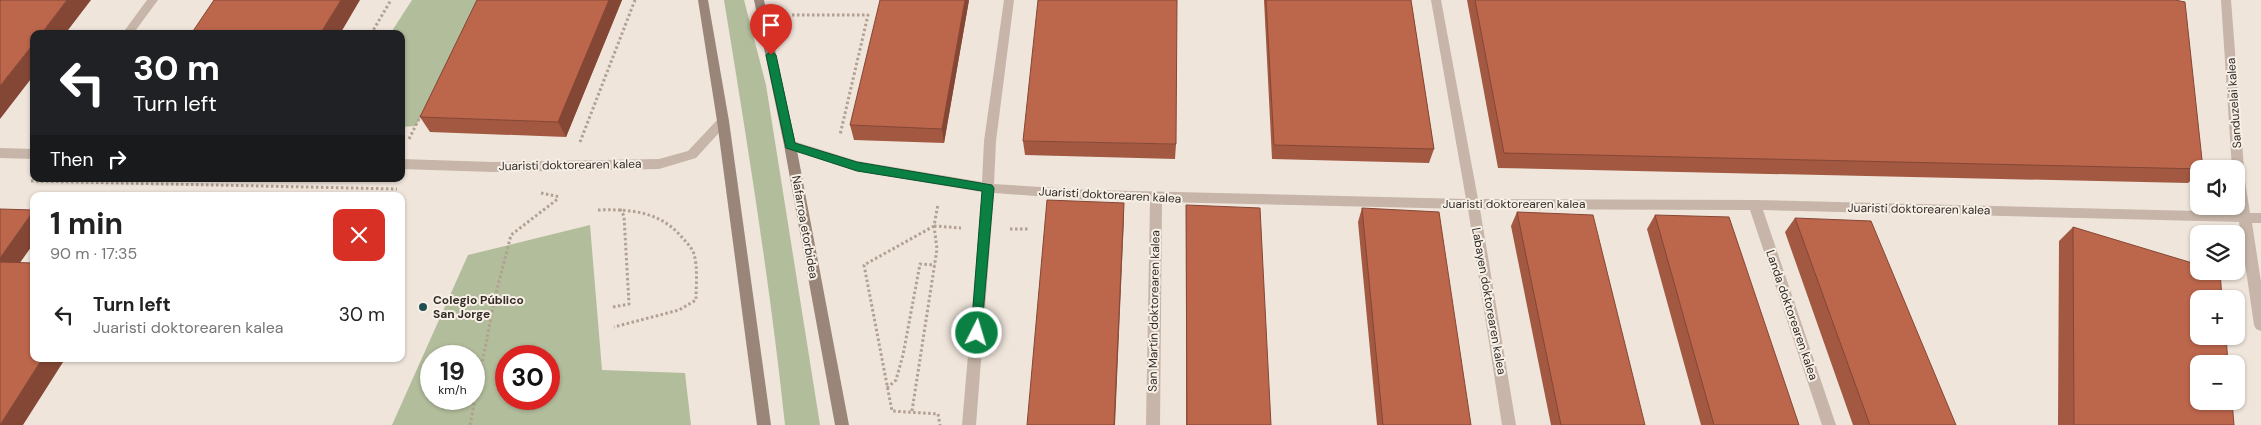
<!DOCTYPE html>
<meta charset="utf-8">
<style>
:root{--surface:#fff;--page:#f2f2f2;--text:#222;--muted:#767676}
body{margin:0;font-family:"DM Sans",sans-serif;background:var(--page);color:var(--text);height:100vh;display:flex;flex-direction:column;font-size:19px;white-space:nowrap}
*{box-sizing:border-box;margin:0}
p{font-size:16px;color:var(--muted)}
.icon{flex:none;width:28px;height:28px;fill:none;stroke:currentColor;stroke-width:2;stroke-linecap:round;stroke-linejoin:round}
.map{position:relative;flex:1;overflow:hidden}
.details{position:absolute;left:30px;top:192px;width:375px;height:170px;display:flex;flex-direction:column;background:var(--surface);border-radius:10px;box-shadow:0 1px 4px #0004}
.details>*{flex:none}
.banner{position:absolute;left:30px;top:30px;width:375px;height:152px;border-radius:10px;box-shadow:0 1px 4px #0004;background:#202124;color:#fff;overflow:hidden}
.tools{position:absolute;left:2190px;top:160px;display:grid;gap:10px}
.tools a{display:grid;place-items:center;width:55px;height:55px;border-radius:10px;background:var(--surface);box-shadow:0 1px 4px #0004;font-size:25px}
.speed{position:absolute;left:420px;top:345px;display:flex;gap:10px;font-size:25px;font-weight:700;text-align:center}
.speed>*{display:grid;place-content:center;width:65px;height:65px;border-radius:50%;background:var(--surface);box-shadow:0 1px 4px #0004;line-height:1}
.speed small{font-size:12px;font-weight:400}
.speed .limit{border:8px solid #d22;background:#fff;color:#111}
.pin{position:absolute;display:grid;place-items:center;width:42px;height:42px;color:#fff;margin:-51px -21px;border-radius:50% 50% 50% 0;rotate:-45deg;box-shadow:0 0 5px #0007}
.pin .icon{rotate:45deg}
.me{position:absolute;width:55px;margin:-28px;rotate:5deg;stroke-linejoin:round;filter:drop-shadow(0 0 4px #0008)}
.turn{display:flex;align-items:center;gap:18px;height:105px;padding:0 20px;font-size:22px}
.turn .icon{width:65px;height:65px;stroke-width:2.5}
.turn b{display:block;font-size:35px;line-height:42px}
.then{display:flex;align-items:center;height:48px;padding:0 20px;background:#0003;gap:10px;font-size:19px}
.round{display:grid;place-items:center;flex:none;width:52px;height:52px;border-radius:10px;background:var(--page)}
.overview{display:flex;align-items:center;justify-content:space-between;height:85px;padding:0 20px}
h1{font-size:30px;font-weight:700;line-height:38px}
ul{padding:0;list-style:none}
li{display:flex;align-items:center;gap:15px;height:75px;padding:0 20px}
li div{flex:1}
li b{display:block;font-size:19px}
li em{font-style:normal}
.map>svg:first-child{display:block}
.green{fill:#b2bd9c;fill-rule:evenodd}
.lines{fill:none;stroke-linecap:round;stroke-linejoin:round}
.path{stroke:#b2a092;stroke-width:3;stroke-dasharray:2.5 2.5;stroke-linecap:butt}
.minor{fill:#c6b5a8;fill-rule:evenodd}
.secondary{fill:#9a8579;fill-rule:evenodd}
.wall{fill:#a25841}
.shaded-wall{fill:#844735}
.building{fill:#bc664c;stroke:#844735}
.route{fill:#0b8043;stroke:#07532c}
.poi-dot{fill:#204f51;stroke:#f7f0e7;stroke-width:2}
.labels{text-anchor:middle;stroke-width:4;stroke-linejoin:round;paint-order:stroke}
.street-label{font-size:12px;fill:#342b27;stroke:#f7f0e7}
.poi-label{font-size:12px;font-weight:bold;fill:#342b27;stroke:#f7f0e7;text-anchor:start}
</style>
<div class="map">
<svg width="2261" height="425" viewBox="0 0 2261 425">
<rect width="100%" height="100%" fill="#efe5db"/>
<path class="green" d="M412,0H480L416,126L401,127V34H390Z
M724,0H744L766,85L820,425H785C770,283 747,141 724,0Z
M590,225L602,370L685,373L691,425H392L468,255ZM431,356H474V399H431ZM506,356H549V399H506Z"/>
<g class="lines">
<path class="path" d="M792,15H868L840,135
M371,34L391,0
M409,139L421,115
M580,142L635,0
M31,181L397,189
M541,193L560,197
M598,210C629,209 658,211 680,235C685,241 691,246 694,254C698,268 696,285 696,300L679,310L614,327
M934,226L864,265L892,411L938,414L940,425
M934,226L961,228
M1010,229H1029
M613,307L629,304L624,216L620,209
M887,388L896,380L903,355L920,264L935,265
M912,411L937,249L934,226L938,204
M470,425L495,297L511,235L559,198"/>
<path class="minor" d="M147,0H158L133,34H122Z
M1004,0H1014L996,141L994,184L1090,190L1466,199L1431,0H1441L1478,199L1755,200L2238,212L2236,169H2232L2221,0H2231L2245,181L2250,213H2261V223H2252L2261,282V331L2256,329L2254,325L2239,222L1763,210L1836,425H1822L1750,210L1480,209L1516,425H1502L1468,209L1162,202L1160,425H1146L1150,201L1090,200L994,193L976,425H962L982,192L857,171L786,148L784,145L790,140L857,161L982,182L984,141Z
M723,117L727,118L729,121L727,124L696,158L659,169L493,172L401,169V159L493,162L659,159L688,151L719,118Z
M0,148L34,149V159L0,158Z"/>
<path class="secondary" d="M698,0H708L729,121L771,425H757L717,121Z
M754,0H764L796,145L849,425H835L784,145Z"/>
</g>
<path class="wall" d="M477,0H622L566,137L430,132L420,117Z
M969,0L944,143L854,140L850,125Z
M1264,0H1411L1434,149L1429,163L1272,159Z
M1467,0H2175L2199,173L2188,183L1498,168Z
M1023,141L1176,144L1175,159L1025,155Z
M1186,205L1271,425H1186Z
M1362,208L1471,425H1377L1358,222Z
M1517,212L1645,425H1551L1511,226Z
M1655,215L1799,425H1701L1647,229Z
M1795,218L1956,425H1853L1785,232Z
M2073,227L2234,425H2058L2059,241Z"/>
<path class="shaded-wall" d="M67,0H91L65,34H41Z
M341,0H360L340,34H320Z
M609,0H622L566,137L558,122Z
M965,0H969L944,143L942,129Z
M34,43V75L0,119V86Z
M1124,203V217L1115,425H1114Z
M34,210V243L12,274L0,264V258Z
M42,359H65L23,425H0Z"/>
<path class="building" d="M0,0H67L41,34H34V43L0,86Z
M214,0H341L320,34H191Z
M477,0H609L558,122L420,117Z
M880,0H965L942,129L850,125Z
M1038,0H1177L1176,144L1023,141Z
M1266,0H1411L1434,149L1274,145Z
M1475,0H2175L2185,2L2203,169L1504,153Z
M1047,200L1124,203L1114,425H1027Z
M1186,205L1260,208L1271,425H1187Z
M1362,208L1439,212L1471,425H1383Z
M0,209L34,210L0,258Z
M1517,212L1593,215L1645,425H1561Z
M1655,215L1729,217L1799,425H1714Z
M1795,218L1871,221L1956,425H1870Z
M2073,227L2199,265V271H2220L2222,299H2199V336H2226L2228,364H2199V401H2232L2234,425H2074Z
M0,262L34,263V359H42L0,425Z"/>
<path class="route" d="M771,51L776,55L795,143L857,162L992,185L994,188L981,337H972L971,333L982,191L857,171L786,148L766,55Z"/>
<circle class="poi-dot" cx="423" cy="307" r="5"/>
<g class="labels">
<g class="street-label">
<text transform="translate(2234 103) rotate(-94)" y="4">Sanduzelai kalea</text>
<text transform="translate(570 165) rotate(-1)" y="4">Juaristi doktorearen kalea</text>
<text transform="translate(1110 195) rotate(3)" y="4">Juaristi doktorearen kalea</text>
<text x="1514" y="208">Juaristi doktorearen kalea</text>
<text transform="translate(1919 209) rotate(1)" y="4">Juaristi doktorearen kalea</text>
<text transform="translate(805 227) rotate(80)" y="4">Nafarroa etorbidea</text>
<text transform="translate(1489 301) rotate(80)" y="4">Labayen doktorearen kalea</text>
<text transform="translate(1154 311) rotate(-89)" y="4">San Martín doktorearen kalea</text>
<text transform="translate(1792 315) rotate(71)" y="4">Landa doktorearen kalea</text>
</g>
<g class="poi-label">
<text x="433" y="304">Colegio Público<tspan x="433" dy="14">San Jorge</tspan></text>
</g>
</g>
</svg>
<div class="tools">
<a><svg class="icon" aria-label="sound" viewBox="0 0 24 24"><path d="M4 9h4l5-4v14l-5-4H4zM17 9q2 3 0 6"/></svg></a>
<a><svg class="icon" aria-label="layers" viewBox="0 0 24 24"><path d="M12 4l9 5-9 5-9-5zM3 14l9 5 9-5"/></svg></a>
<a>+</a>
<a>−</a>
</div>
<div class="speed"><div>19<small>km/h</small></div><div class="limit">30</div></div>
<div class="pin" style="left:771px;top:55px;background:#d93025"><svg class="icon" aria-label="arrive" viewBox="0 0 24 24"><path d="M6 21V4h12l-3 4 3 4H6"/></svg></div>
<svg class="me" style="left:977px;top:333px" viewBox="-20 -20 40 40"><circle r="17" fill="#0b8043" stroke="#fff" stroke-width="3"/><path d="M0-11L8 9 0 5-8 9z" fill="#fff"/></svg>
<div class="banner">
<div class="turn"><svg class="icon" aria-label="left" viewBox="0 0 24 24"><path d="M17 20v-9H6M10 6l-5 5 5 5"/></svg><div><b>30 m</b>Turn left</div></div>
<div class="then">Then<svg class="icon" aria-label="right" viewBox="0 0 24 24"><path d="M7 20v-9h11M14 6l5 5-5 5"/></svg></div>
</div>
<section class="details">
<div class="overview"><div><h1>1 min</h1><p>90 m · 17:35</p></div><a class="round" style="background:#d93025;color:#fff"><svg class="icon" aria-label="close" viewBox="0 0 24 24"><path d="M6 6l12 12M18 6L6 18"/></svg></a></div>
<ul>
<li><svg class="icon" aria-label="left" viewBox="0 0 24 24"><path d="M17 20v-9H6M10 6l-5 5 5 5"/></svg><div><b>Turn left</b><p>Juaristi doktorearen kalea</p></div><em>30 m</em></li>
</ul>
</section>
</div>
